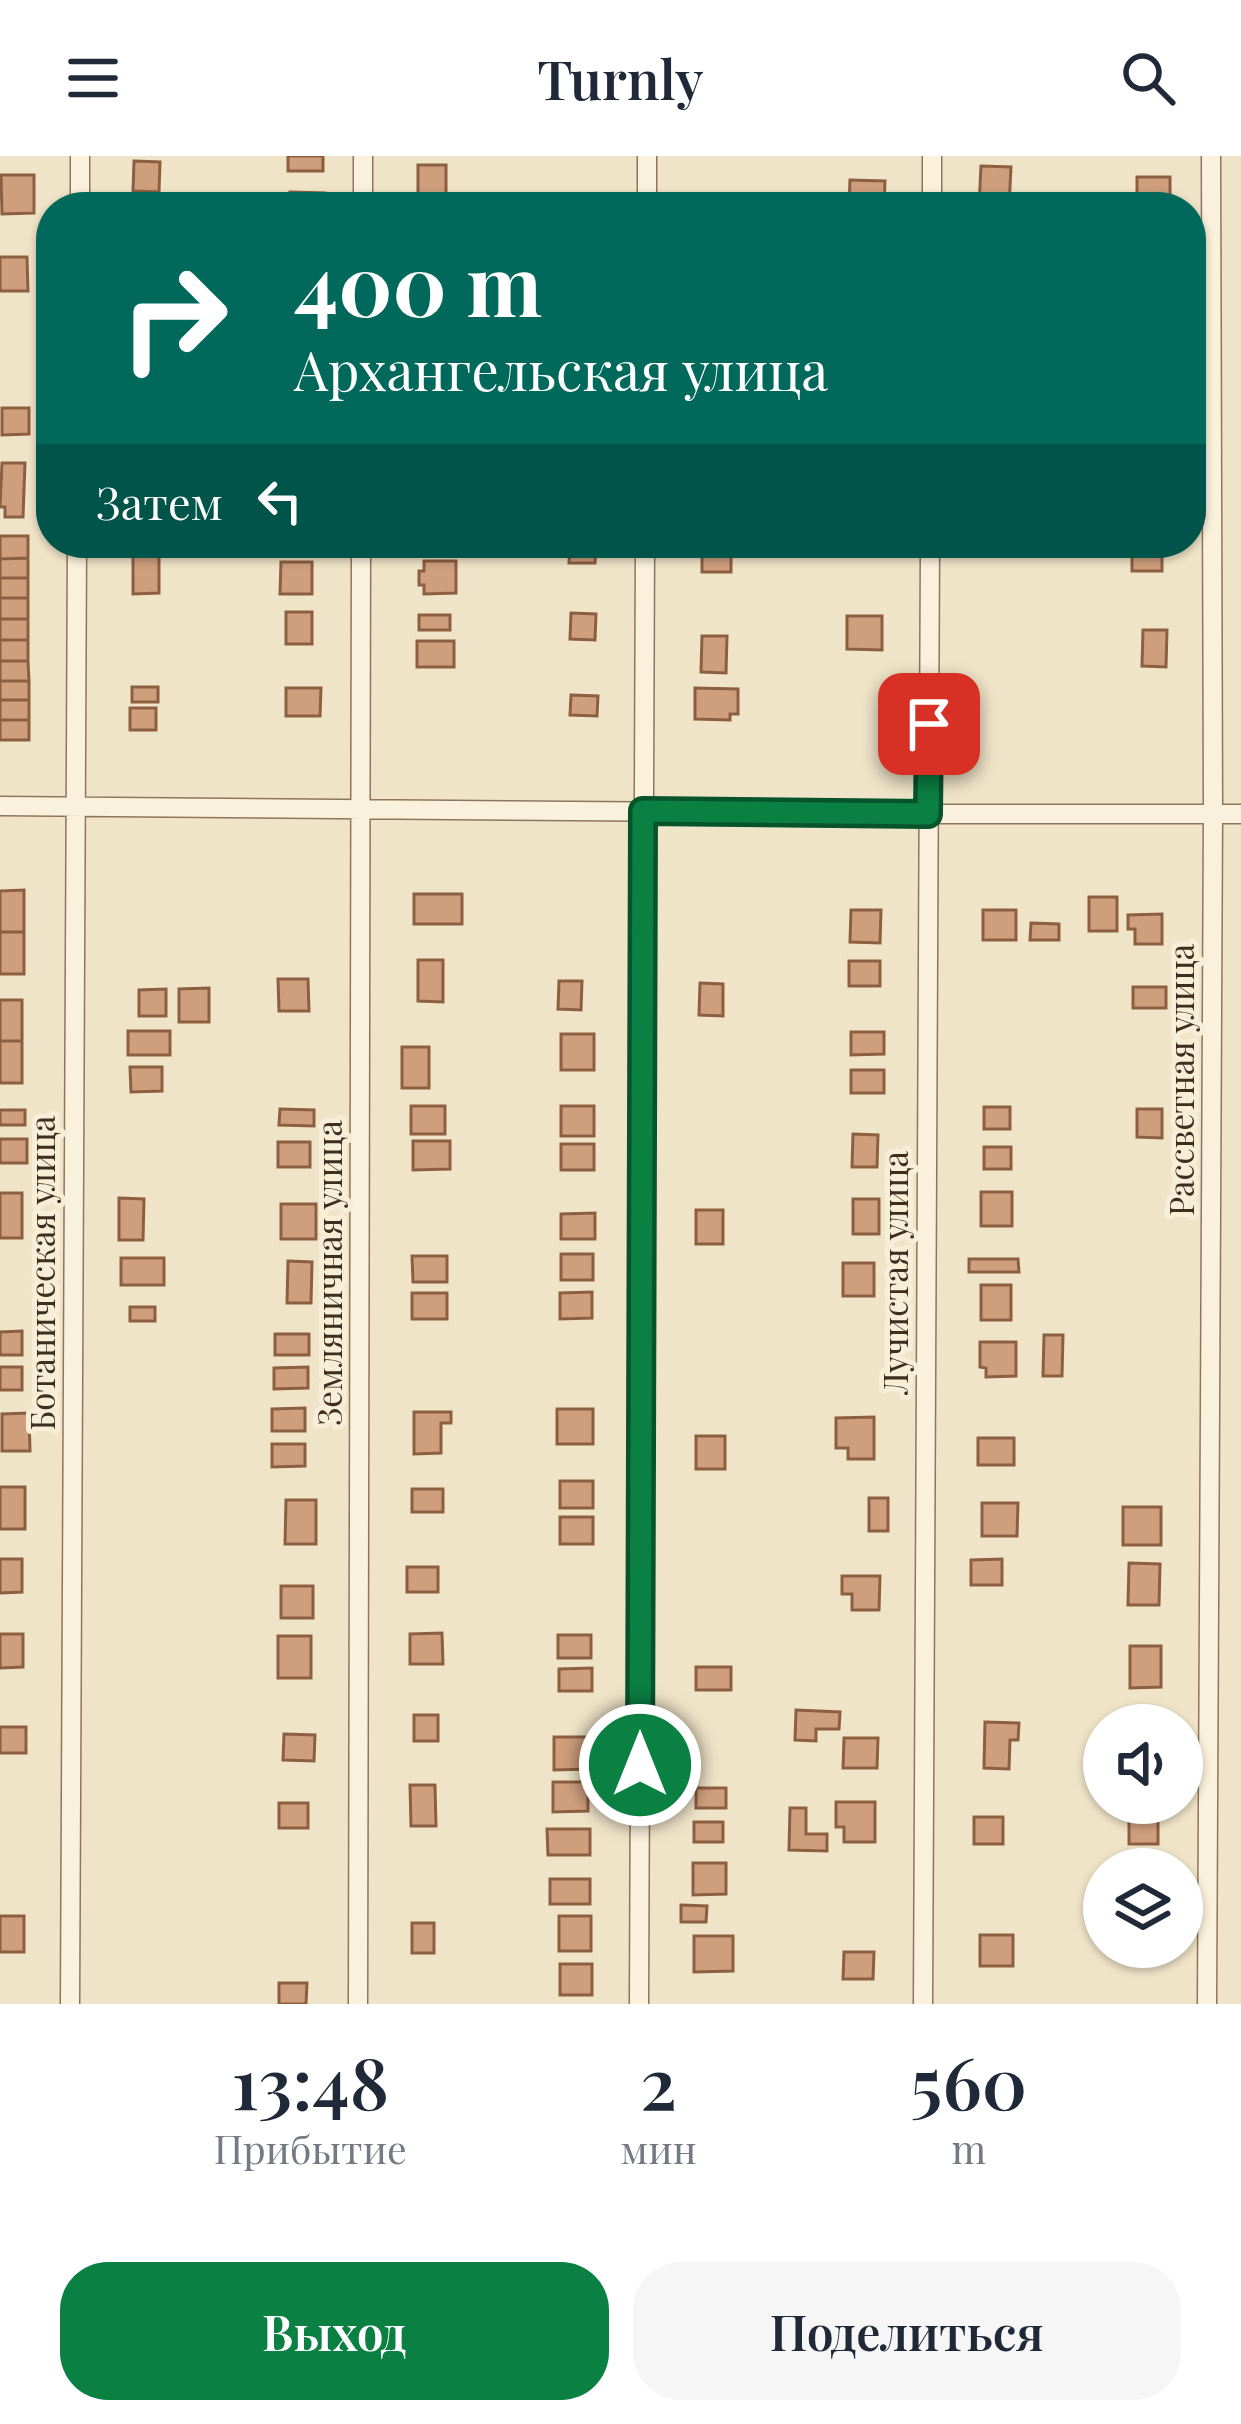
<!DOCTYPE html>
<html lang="ru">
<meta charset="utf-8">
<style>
:root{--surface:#fff;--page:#f6f6f7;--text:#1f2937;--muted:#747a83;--accent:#0b8043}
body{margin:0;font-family:"Playfair Display",serif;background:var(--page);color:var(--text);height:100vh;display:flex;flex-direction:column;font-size:45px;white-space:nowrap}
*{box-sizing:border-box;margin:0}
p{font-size:39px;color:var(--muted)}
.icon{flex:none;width:66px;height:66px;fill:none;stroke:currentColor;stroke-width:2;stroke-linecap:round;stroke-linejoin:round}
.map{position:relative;height:1848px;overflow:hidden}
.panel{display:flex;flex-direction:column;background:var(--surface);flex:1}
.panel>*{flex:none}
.guide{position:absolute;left:36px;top:36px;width:1170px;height:366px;border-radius:48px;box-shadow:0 3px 9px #0004;background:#00695c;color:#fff;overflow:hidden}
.buttons{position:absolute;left:1083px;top:1548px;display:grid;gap:24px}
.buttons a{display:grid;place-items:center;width:120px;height:120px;border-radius:50%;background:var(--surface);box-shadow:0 3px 9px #0004;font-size:60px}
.pin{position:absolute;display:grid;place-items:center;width:102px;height:102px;color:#fff;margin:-51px;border-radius:24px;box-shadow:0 6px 18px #0006}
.me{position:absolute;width:132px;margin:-66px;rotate:0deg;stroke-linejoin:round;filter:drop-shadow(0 0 9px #0008)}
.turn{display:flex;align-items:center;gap:42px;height:252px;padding:0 60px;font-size:54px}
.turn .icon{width:156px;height:156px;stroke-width:2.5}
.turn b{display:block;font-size:84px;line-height:102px}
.then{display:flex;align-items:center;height:114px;padding:0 60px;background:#0003;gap:24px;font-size:45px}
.eta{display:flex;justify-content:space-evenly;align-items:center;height:204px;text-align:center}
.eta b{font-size:72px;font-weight:600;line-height:84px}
.primary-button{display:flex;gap:24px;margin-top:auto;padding:24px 60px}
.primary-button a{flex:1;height:138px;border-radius:48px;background:var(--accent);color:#fff;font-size:48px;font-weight:600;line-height:138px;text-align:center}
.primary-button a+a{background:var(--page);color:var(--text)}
header{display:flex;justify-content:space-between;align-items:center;height:156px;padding:0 60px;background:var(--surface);font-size:54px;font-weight:600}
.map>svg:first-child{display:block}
.building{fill:#cf9f7d;stroke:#8d5f41;stroke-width:3}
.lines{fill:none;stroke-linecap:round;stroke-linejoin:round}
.street-casing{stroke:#8d765c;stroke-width:21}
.street{stroke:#faf1dc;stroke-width:18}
.route-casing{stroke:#07532c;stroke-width:30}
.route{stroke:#0b8043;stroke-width:21}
.labels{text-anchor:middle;stroke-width:10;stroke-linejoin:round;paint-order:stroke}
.street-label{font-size:33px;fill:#3d2e20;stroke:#f7eed8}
</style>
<header><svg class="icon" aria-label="menu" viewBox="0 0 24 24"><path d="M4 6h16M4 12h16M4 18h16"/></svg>Turnly<svg class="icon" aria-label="search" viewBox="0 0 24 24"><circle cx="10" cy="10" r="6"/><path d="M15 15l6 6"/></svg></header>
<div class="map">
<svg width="1241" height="1848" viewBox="0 0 1241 1848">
<rect width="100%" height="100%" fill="#f0e4c8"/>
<path class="building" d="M288,0H323V15H288Z
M134,5L160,6L159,36L133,35Z
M418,9H446V48H418Z
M981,10L1011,11L1009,51L979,50Z
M1,19H34V57L2,58Z
M1137,21H1170V51H1137Z
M850,24L885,25L884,51H849Z
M290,36L325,37V51H290Z
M0,101H27L28,135H0Z
M2,252H29V278L2,279Z
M2,307H25L23,361H5V351H0Z
M0,380H28V402L0,403Z
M570,387H596L595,407H569Z
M702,387H731V416H702Z
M1132,387H1162V415H1132Z
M133,398H159V437L133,438Z
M28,402V422H0V403Z
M424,405H456V437L424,438V429H419V415H424Z
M281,406H312V438H280Z
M0,422H28V442H0Z
M0,442H28V463H0Z
M286,456H312V488H286Z
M571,457L596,458L595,484L570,483Z
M419,459H450V474H419Z
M847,460H882V494L847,493Z
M0,463H28V484H0Z
M1143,474H1167L1166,511L1142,510Z
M702,480H727L726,517L701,516Z
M0,484H28V505H0Z
M417,485H454V511H417Z
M0,505H28L29,525H0Z
M0,525H29V544H0Z
M132,531H158V546H132Z
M286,532H321L320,560H286Z
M695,532L738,533V558H730V564L695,563Z
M571,539L598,540L597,560L570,559Z
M0,544H29V564H0Z
M130,552H156V574H130Z
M0,564H29V584H0Z
M24,734V776H0V735Z
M414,738H462V768H414Z
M1089,741H1117V775H1089Z
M851,754H881L880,787L850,786Z
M983,754H1016V784H983Z
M1162,758V788H1135V773H1128V759Z
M1031,767L1059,768V784H1030Z
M0,776H24V818H0Z
M418,804H443V846L418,845Z
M849,805H880V830H849Z
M278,823H308L309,855H279Z
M559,825H582L581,854L558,853Z
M700,827L723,828V860L699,859Z
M1133,831H1166V852H1133Z
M209,832V866H179V833Z
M166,833V860H139V834Z
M0,844H22V885H0Z
M128,875H170V899H128Z
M851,876H884V898L851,899Z
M561,878H594V914H561Z
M0,885H22V927H0Z
M402,891H429V932H402Z
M130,911H162V935L131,936Z
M851,914H884V937H851Z
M411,950H445V978H411Z
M561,950H594V980H561Z
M984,951H1010V973H984Z
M280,953L314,954V970L279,969Z
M1137,953H1162V982L1137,981Z
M0,954H25V969H0Z
M853,978L878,979L877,1011H852Z
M0,983H27V1007H0Z
M413,985H450V1013L413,1014Z
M278,986H310V1011H278Z
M561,988H594V1014H561Z
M984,991H1011V1013H984Z
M981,1036H1012V1070H981Z
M0,1037H22V1082H0Z
M119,1042L144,1043L143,1084H119Z
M853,1043H879V1078H853Z
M281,1048H316V1083H281Z
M696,1054H723V1088H696Z
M595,1057V1083H561V1058Z
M561,1098H593V1124H561Z
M412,1100H447V1126H413Z
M121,1102H164V1129H121Z
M969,1103H1018L1019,1116H969Z
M288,1105L312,1106L311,1147H287Z
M843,1107H874V1140H843Z
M981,1129H1011V1164H981Z
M592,1136V1162L560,1163V1137Z
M412,1137H447V1163H412Z
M130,1151H155V1165H130Z
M22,1175V1199H0V1176Z
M275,1178H309V1199H275Z
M1044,1179H1063L1062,1220H1043Z
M980,1186H1016V1220L986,1221V1212L980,1211Z
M0,1211H22V1234H0Z
M308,1211V1232L274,1233V1212Z
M305,1252V1275H272V1253Z
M557,1253H593V1288H557Z
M414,1256H451V1267H441V1297L414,1298Z
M29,1257L30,1295H2V1258Z
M874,1261V1303H848V1292H836V1262Z
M696,1280H725V1313H696Z
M978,1282H1014V1309H978Z
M272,1288H305V1310L272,1311Z
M560,1325H593V1352H560Z
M0,1331H25V1373H0Z
M412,1333H443V1356H412Z
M869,1342H888V1375H869Z
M286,1344H316V1388H285Z
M982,1347H1018L1017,1380H982Z
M1123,1351H1161V1389H1123Z
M560,1361H593V1388H560Z
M0,1403H22V1436L0,1437Z
M1002,1403V1429H971V1404Z
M1129,1407L1160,1408L1159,1449H1128Z
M407,1411H438V1436H407Z
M842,1420H880L879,1454H852V1438H842Z
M281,1430H313V1462H281Z
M442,1477L443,1508H410V1478Z
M0,1478H23V1511L0,1512Z
M558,1479H591V1502H558Z
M278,1480H311V1522H278Z
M1130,1490H1161V1531L1130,1532Z
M696,1511H731V1534H696Z
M592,1512V1535H559V1513Z
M796,1554L840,1556L839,1573H816V1585L795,1584Z
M414,1559H438V1585H414Z
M985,1566L1019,1567L1018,1584H1010L1009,1613L984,1612Z
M0,1571H26V1597H0Z
M284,1578L315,1579L314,1605L283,1604Z
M554,1581H590V1613L554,1614Z
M844,1582H878L877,1612H843Z
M553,1626H588V1655L553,1656Z
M410,1629H435L436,1670H411Z
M696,1632H726V1652H696Z
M836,1646H875V1686H844V1671H836Z
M279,1647H308V1672H279Z
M790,1652H806V1678H827V1695L789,1694Z
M974,1661H1003V1688H974Z
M1129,1663H1158V1688H1129Z
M694,1666H723V1686H694Z
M547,1673H590V1699H548Z
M693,1707H726V1738L693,1739Z
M550,1723H590V1748H550Z
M681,1749L707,1750L706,1766H681Z
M0,1760H24V1796H0Z
M559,1760H591V1795H559Z
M412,1767H434V1797H412Z
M980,1779H1013V1810H980Z
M694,1780H733V1815L694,1816Z
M844,1796H874L873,1823H843Z
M560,1808H592V1839H560Z
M279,1827H307L306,1848H279Z"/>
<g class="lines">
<defs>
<path id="street" d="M80,51V0
M363,51V0
M647,51V0
M932,51V0
M0,650L928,658H1241
M70,1848L77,387
M358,1848L361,387
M639,1848L645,387
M923,1848L930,387
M1207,1848L1213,658L1211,0"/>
</defs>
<use href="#street" class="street-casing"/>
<use href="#street" class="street"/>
</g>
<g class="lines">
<defs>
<path id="route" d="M640,1609L643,655L928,658L929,568"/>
</defs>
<use href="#route" class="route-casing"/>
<use href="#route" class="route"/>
</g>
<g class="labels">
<g class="street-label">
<text transform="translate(1182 924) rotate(-90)" y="12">Рассветная улица</text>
<text transform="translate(43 1117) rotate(-90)" y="12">Ботаническая улица</text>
<text transform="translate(330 1117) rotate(-90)" y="12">Земляничная улица</text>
<text transform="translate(896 1117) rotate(-90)" y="12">Лучистая улица</text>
</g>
</g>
</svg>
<div class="buttons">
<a><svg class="icon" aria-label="sound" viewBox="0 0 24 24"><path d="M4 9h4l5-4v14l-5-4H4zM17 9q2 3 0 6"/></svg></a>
<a><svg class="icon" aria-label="layers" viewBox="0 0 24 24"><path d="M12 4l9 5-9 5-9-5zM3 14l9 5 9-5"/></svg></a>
</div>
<div class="pin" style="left:929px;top:568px;background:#d93025"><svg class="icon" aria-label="arrive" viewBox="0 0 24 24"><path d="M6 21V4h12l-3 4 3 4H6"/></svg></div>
<svg class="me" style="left:640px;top:1609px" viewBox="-20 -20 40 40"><circle r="17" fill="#0b8043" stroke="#fff" stroke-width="3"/><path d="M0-11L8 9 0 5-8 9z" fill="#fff"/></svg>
<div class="guide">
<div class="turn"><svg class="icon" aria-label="right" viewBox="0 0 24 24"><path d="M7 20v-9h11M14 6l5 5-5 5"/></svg><div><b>400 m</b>Архангельская улица</div></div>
<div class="then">Затем<svg class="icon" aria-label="left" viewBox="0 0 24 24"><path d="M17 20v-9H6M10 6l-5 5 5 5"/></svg></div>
</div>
</div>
<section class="panel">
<div class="eta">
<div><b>13:48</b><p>Прибытие</p></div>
<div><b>2</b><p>мин</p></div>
<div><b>560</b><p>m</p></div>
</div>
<div class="primary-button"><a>Выход</a><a>Поделиться</a></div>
</section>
